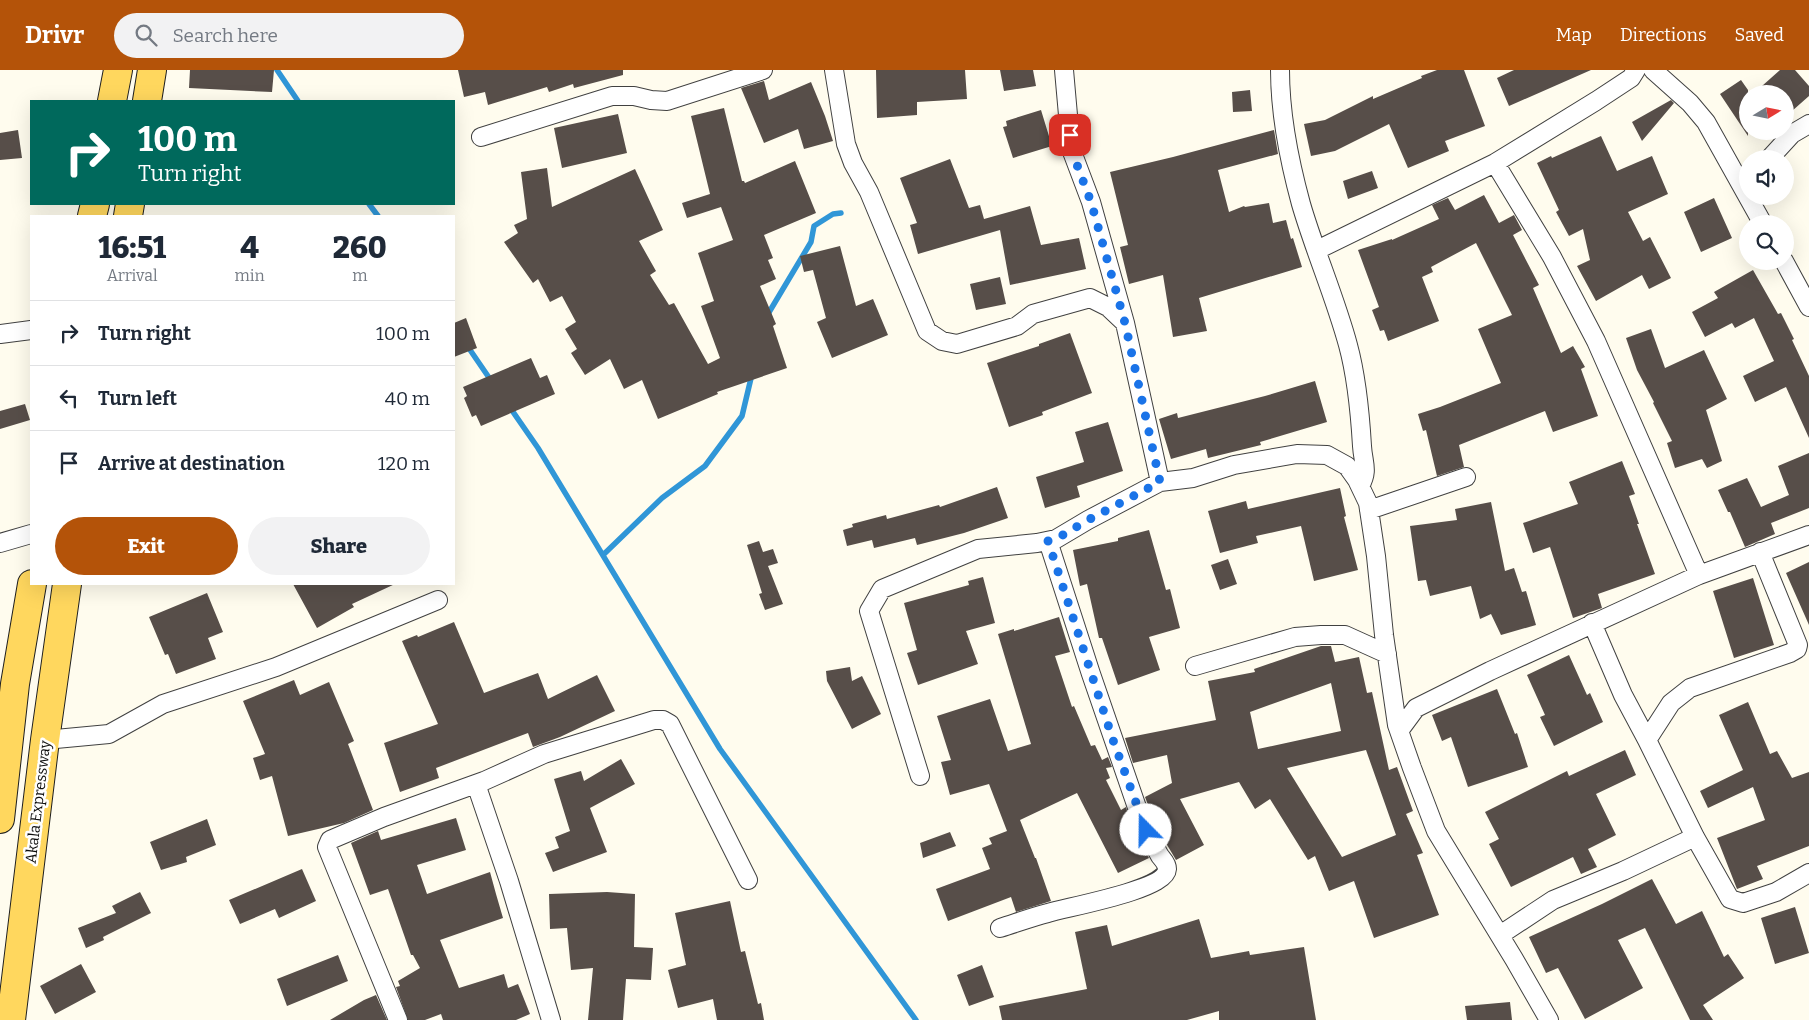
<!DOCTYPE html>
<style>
:root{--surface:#fff;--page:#f2f2f3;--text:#1f2937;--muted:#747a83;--line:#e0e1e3;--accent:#b45309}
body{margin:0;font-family:Bitter,serif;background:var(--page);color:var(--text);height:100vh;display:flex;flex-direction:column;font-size:19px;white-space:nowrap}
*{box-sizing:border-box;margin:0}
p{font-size:16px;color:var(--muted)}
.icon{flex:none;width:28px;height:28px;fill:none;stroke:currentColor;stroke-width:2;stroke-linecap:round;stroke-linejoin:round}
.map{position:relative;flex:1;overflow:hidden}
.details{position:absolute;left:30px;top:145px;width:425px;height:370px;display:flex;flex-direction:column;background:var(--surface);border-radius:0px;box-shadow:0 5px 20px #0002}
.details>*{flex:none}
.banner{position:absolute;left:30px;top:30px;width:425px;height:105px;border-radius:0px;box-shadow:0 5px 20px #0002;background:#00695c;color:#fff;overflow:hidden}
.needle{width:32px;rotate:80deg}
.controls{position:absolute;left:1739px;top:15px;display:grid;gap:10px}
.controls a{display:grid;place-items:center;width:55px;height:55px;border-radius:50%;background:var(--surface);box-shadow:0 5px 20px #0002;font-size:25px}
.pin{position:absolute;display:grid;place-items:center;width:42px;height:42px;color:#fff;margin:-21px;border-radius:10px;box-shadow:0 2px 8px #0006}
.me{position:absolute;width:55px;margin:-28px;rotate:338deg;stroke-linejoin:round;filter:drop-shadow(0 0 4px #0008)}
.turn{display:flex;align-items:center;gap:18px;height:105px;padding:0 25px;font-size:22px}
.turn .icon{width:65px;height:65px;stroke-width:2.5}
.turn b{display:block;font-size:35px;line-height:42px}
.eta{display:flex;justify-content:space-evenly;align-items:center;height:85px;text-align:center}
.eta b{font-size:30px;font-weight:800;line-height:35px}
.action{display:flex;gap:10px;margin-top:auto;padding:10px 25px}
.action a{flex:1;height:58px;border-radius:30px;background:var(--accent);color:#fff;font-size:20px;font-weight:800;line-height:58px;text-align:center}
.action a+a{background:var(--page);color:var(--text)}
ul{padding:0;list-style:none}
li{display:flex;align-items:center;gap:15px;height:65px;padding:0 25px;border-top:1px solid var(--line)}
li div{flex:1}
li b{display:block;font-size:19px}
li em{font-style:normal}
header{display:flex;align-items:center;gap:30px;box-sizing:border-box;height:70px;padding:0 25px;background:var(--accent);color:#fff}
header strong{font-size:24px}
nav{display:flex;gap:28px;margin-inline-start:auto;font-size:18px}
.search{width:350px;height:45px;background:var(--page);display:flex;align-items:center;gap:12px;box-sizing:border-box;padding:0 18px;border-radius:28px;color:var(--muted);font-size:19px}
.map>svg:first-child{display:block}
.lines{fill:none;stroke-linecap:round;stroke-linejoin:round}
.stream{stroke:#3096d7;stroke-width:5.5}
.building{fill:#574e49;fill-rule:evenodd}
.minor-casing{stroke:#414141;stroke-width:20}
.primary-casing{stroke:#1f1f1f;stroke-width:30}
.minor{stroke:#fff;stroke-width:18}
.primary{stroke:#ffd75e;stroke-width:28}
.route{stroke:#1a73e8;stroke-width:9;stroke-dasharray:0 16.2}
.labels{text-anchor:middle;stroke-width:5;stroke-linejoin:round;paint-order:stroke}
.street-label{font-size:15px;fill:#0e0e0e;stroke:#fff}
</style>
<header>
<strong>Drivr</strong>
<div class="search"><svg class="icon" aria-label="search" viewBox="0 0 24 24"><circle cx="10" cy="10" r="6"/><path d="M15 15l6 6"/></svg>Search here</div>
<nav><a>Map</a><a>Directions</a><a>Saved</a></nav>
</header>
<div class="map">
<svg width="1809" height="950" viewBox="0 0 1809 950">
<rect width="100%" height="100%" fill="#fffcee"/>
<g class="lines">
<path class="stream" d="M277,0L298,31
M369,134L378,146
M768,244L811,172L814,156L833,144L841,143
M466,274L492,312
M509,336L538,378L720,679L916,950
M603,485L662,428L705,396L742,346L752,304"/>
</g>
<path class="building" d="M190,0H274L272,22L189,18Z
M458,0H623V5L574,18L573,14L549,22L547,17L488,35L485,22L464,27Z
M876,0H965L967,29L917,32V45L877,48Z
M1000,0H1033L1036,16L1004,21Z
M1437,0H1464L1485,56L1445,71L1449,81L1408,98L1389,54L1335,81L1311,86L1304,54L1325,50L1373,26V29L1422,8L1421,6Z
M1514,0H1591L1509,36L1497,8Z
M1780,0H1795L1809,16V26L1792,41L1785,33V24H1753Z
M1741,10L1748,20V66L1720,24Z
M764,11L769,30L811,12L825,46L833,71L804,79L798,59L764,73L741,18Z
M1250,20L1252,41L1233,42L1232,22Z
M1671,30L1674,33L1642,71L1632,52Z
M724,38L742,111H744L745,113L795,91L816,143L764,165L773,188L768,190L776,209L760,216L776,254L773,256L787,298L717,322L718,324L658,349L642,310L624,319L610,289L585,305L571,283L577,279L565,259L576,252L562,226L550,232L538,209L533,213L504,172L518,163L514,155L527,149L521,102L547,98L552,137L635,99L663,160L639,171L656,201L650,205L669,235L674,233L708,294L720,288L701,236L714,231L698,183L733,170L721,137L687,148L682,133L710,124L691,46Z
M1041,40L1052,76L1013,88L1003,57L1007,56L1006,51Z
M618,44L627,83L562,98L554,58Z
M18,60L22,88L0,90V63Z
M1274,60L1278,84L1218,100L1229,142L1244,136L1245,137L1269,133L1273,153L1286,150L1291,169L1293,168L1302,197L1199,228L1207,261L1173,267L1163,205L1129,214L1120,177L1128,175L1110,102L1173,87Z
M1601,66L1617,101L1652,86L1668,124L1628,142L1643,171L1650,167L1671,208L1649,219L1642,205L1596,231L1577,196L1590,190L1583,159L1569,166L1556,142L1559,140L1537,93L1551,86L1552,88Z
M950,89L969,138L980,135L984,149L1030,136L1041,175L1079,168L1086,199L1010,215L1000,160L918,184L910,155L917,153L900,108Z
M1372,101L1378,118L1348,129L1343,111Z
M1484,125L1499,153L1514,145L1515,147L1522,160L1513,165L1539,215L1533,218L1561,283L1573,276L1585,297L1581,299L1598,346L1553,362L1545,341L1459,375L1464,397L1437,406L1426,360L1423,361L1418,344L1440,337L1501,313L1478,259L1512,245L1476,173L1431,197L1433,202L1422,207L1439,251L1388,271L1384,260L1380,261L1372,240L1379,237L1358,180L1392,169V170L1439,149L1432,135L1448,128L1455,140Z
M1714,128L1732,168L1701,182L1684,142Z
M840,176L856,236L873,229L888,265L832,288L817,252L826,248L813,200L804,202L800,186Z
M1753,200L1778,244L1781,243L1794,269L1792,270L1809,306V368L1786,317L1755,332L1743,306L1774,291L1754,248L1735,258L1732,253L1705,267L1692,242L1718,228L1714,222Z
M1000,207L1006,234L976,240L970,214Z
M466,248L477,278L454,287V253Z
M1651,259L1665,298L1704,280L1727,329L1706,340L1722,391L1707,398L1702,389L1675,398L1667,373L1672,371L1653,333L1654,332L1637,300L1626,268Z
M1070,263L1092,323L1042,342L1043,345L1009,357L987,293L1039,276V274Z
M531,288L540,308L547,305L555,324L481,356L476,345L472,347L464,328L467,326L463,317Z
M1315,311L1327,352L1260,372L1261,375L1208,388L1206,379L1171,389L1159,349L1177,343L1178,348L1265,326Z
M25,334L30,350L0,359V341Z
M1108,352L1123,401L1077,416L1080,427L1045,438L1036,407L1084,392L1075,362Z
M1809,383V438L1771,453L1775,464L1745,477L1730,442H1728L1718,420L1747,408L1761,437L1789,425L1778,396Z
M1622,391L1635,424L1629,426L1639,454H1637L1655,504L1598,524L1602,538L1573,548L1550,477L1533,483L1523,453L1578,434L1569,412Z
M997,417L1008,448L964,463L917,475L915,468L874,478L872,470L847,476L843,460L853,457L852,454L886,445L887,449L939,435L940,437Z
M1340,418L1346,446L1344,447L1358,500L1314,511L1301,456L1256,466L1258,473L1220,483L1208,441L1246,431L1248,439Z
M1491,432L1505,501L1514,498L1522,522L1526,521L1536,555L1501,565L1491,544L1480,549L1471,516L1430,526L1426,510L1418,511L1410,456L1457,450L1455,439Z
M1149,460L1166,520L1170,519L1180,558L1149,567L1160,600L1118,615L1102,568H1099L1087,514L1080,516L1073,480L1118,471V468Z
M759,471L763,482L773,479L778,493L768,496L783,534L765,540L759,524L762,523L747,475Z
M1228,489L1237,514L1220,520L1211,495Z
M1809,492V555L1786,503Z
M983,507L995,553L966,561L978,594L918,615L907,583L917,580L904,533L969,515L968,511Z
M1753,508L1774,575L1734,588L1713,521Z
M293,514H395L352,534L354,537L317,558Z
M207,523L223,562L208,568L216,589L176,604L168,584L165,585L149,547Z
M1059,547L1070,582L1055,586L1072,637L1074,636L1091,676L1095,675L1102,690L1108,687L1112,697L1106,698L1110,708L1106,710L1121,740L1126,737L1131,754L1149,788L1118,803L1077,723L1020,750L1035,788H1036L1051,831L1016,842L1011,827L948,851L936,819L990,799L982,778L992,774L989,768L1007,761L989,714L950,725L941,692L951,690L937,646L990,629L1008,681L1031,674L998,564L1014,559V561Z
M454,552L484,623L538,603L548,629L597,605L615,641L560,667L533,677L528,663L436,698L439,708L400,722L384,673L438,654L402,571L417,565L418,567Z
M1321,576H1331L1335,592L1359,587L1367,623L1372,622L1389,700L1397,697L1413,741L1406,744L1423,783L1417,785L1439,845L1374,868L1354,811L1329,821L1315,786L1308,790L1270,729L1255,739L1239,712L1180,729L1204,775L1176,790L1157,758L1145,727L1172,713L1167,685L1133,693L1125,668L1216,650L1208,611L1255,602L1254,599ZM1331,613L1341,661L1258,679L1250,642ZM1366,680L1396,765L1342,787L1287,698Z
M1569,585L1587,625L1590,623L1603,652L1554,676L1540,647L1545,645L1527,605Z
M850,597L852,611L862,606L881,644L852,659L827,611L826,601Z
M294,610L300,625L329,612L354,671L348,674L373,740L344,753L288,766L272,706L260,710L253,688L265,684L243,631Z
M1497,619L1515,664L1517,663L1528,697L1468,717L1451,667L1442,671L1432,645Z
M1748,632L1770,684L1777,681L1792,708L1809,702V776L1757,796L1763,809L1737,819L1717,768L1765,750L1753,717L1708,738L1700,721L1743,700L1719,645Z
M1625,680L1636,705L1596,724L1616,765L1588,779L1597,797L1581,804L1573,787L1511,817L1489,774L1499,769L1485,742L1567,701L1569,706Z
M621,689L635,714L590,738L607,782L553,802L545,783L559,778L555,767L570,761L554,709L581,701L584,711Z
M456,748L466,780L417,795L427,824L490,802L496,824L494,825L496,824L503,848L440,870L459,918L504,904L508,918L518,914L530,944L516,950H443L441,944L425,950H408L396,917L400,916L398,911L420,898L413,885H411L388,819L370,825L351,773L378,761L381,770Z
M207,749L216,775L186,787L187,792L161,800L150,772Z
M950,762L956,776L923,788L920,773Z
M302,799L316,831L279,848L275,839L240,854L229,830Z
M1652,809L1676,854L1702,841L1724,887L1728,884L1744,908L1703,935L1713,950H1690L1645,858L1618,870L1643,918L1585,949L1558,898L1546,903L1529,867L1602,834Z
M140,822L151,843L103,867L104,870L86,878L78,858L116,843L112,836Z
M607,822L635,824L634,877L653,878L651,910L626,909L623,950H588L593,898L571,900L567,858L550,859L549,824Z
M730,831L741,882L745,881L758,934L761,933L764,950H717L713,929L678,938L668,900L686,895L675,843Z
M1795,837L1809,883L1775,894L1761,848Z
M1199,849L1211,888L1249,881L1250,885L1304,877L1316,950H1219V941L1187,950H1002L999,936L1087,919L1075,862L1107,855L1112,876Z
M338,885L348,911L287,936L277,909Z
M81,894L96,922L55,944L40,916Z
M982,895L994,927L969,936L957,905Z
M376,925L387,950H330L364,930Z
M1510,932L1512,950H1467L1465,936Z"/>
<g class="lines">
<defs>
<path id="minor" d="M834,0L846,74L853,93L869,122L927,261L942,271L957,274L1017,256L1033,244L1090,228L1108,237L1125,253
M1064,0L1071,79L1091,132L1125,253L1160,412
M1280,0C1280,46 1289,90 1301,134C1315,182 1335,227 1348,275C1357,308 1360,342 1362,376C1363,393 1369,400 1360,416
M1653,0L1690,33L1706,52L1763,154
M481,67L612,26H634L651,30L667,31L763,0
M1769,89L1792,64L1809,54
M1495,93L1552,187L1596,271L1699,505
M1317,180L1495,93L1596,31L1631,8L1636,0
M1784,191L1809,237
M0,264L31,260
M1369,440L1466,407
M0,473L31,464
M1592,553L1623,625L1647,670L1695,767L1730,829L1743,833L1776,822L1809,803
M1195,596L1295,567L1321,565H1345L1387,584
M1399,661L1416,638L1490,601L1699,505L1809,465
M45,670L109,664L163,634L276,597L438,530
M1647,670L1671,633L1690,618L1790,583L1797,579L1798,575L1760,482
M920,706L869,541L882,519L978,479L1037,473L1056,469L1088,450L1160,412L1193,408L1234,395L1297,384L1327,385L1347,396L1357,410L1368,433L1376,486L1384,565L1397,655L1412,698L1436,761L1514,889L1549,950
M476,714L509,811L551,950
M1000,858C1016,853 1032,847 1048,843C1067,837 1166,820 1167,799C1167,793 1163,790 1160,786C1153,774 1147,761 1141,749L1091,604L1048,471
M1500,865L1553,830L1623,801L1695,767
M398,950L327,777L330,770L384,747L484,711L544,684L654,650H663L670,654L748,810"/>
<path id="primary" d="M112,31L118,0
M147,31L152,0
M92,146L95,134
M128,146L130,134
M0,749L15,614L32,514
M11,950L45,670L67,514"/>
</defs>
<use href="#minor" class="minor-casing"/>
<use href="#primary" class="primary-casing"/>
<use href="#minor" class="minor"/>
<use href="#primary" class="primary"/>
</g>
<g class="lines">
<path class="route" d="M1070,65L1071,79L1091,132L1125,253L1160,412L1088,450L1056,469L1048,471L1113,670L1146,760"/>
</g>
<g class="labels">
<g class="street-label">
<text transform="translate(38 732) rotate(-83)" y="5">Akala Expressway</text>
</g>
</g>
</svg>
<div class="controls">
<a><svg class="needle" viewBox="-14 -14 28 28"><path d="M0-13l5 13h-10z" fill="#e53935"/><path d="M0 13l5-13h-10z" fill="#747a83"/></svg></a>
<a><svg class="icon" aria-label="sound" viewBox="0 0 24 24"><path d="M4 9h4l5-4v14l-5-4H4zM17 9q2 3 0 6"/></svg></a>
<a><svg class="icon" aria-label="search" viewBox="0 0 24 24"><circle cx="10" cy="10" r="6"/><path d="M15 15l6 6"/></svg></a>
</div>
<div class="pin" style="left:1070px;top:65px;background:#d93025"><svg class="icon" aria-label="arrive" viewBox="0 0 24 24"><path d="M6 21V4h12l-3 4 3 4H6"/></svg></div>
<svg class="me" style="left:1146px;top:760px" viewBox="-20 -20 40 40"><circle r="19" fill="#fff"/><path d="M0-13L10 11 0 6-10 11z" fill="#1a73e8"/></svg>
<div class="banner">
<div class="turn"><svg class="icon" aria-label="right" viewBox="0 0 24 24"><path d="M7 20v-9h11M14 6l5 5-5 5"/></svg><div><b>100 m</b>Turn right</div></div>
</div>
<section class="details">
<div class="eta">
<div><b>16:51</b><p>Arrival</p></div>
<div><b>4</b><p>min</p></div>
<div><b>260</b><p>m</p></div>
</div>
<ul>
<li><svg class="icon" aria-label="right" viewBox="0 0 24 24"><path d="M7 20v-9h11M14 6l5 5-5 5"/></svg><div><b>Turn right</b></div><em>100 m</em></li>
<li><svg class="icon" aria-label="left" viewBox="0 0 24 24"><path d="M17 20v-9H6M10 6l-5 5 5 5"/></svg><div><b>Turn left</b></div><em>40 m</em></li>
<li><svg class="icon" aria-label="arrive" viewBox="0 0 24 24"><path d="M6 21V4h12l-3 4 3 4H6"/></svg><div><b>Arrive at destination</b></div><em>120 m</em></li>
</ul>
<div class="action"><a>Exit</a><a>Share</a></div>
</section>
</div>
